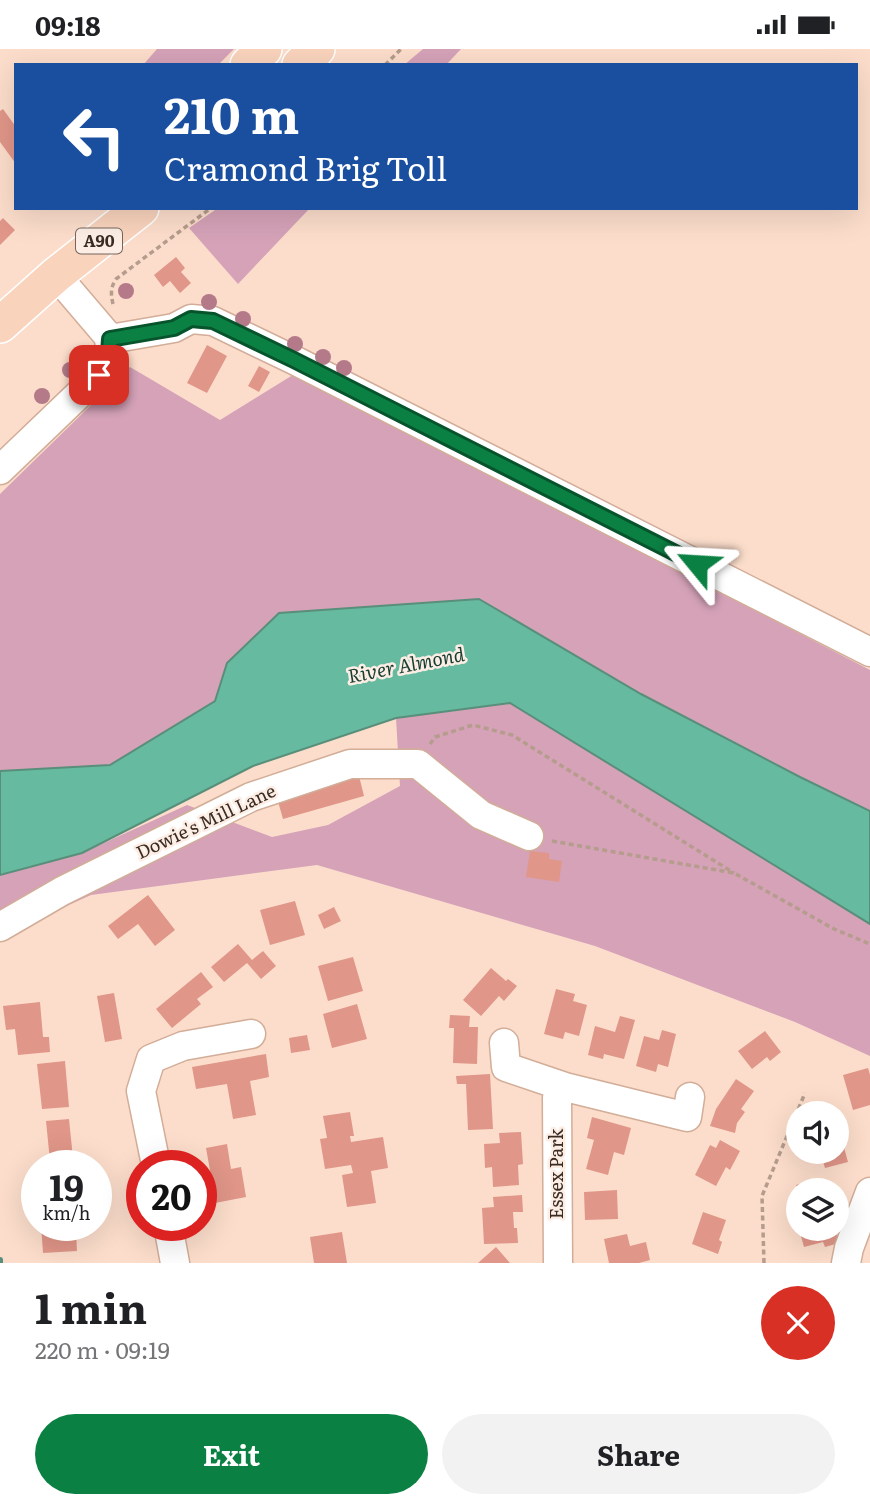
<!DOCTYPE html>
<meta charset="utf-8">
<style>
:root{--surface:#fff;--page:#f2f2f2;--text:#202124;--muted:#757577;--accent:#0b8043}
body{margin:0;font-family:Literata,serif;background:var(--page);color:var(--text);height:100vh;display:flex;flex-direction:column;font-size:26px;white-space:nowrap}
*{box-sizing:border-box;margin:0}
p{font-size:23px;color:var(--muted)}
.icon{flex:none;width:38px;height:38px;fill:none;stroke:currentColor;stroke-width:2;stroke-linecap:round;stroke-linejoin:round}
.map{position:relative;height:1214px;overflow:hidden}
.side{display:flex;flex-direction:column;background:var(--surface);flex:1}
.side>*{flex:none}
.guide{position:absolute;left:14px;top:14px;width:844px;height:147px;border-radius:0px;box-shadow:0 7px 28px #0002;background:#1a4fa0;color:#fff;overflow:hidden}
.fabs{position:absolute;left:786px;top:1052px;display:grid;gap:14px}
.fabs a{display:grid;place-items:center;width:63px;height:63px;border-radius:50%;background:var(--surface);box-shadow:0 7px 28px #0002;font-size:35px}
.speed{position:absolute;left:21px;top:1101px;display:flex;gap:14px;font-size:35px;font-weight:700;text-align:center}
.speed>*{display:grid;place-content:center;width:91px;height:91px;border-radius:50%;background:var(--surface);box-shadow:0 7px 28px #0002;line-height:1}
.speed small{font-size:18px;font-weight:400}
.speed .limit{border:10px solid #d22;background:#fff;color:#111}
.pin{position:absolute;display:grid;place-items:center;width:60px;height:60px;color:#fff;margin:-30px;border-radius:14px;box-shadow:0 4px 10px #0006}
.me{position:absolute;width:77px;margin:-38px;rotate:297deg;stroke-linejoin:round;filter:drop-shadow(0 0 5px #0008)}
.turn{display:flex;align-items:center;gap:24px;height:147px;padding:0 35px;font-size:32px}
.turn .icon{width:91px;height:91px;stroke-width:2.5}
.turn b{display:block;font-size:49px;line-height:60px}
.round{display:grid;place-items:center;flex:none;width:74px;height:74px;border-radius:37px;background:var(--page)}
.overview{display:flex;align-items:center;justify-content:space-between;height:119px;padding:0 35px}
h1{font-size:42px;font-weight:700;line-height:52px}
.action{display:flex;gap:14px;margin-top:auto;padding:14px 35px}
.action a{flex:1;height:80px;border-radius:42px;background:var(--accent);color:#fff;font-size:28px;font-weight:700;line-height:80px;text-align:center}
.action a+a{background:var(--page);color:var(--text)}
.status{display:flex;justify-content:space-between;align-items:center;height:49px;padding:0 35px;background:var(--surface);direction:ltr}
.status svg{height:19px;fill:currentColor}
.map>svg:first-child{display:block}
.green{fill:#d5a2b8}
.water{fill:#66baa0;stroke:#598f7a;stroke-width:2}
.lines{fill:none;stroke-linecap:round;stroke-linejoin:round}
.stream{stroke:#598f7a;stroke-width:6}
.building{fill:#e09688}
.minor-casing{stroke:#d2ad98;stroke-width:31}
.major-casing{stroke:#fff;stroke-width:38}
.path{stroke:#b59c8d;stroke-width:3.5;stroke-dasharray:5 3.5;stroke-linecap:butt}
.minor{stroke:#fff;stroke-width:28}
.major{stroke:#f9d3bc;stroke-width:35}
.tree{fill:#b47a89}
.route-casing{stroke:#07532c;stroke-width:18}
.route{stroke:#0b8043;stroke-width:12}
.labels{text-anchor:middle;stroke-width:5;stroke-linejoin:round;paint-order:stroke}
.shield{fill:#fdeee5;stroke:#74665d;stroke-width:2}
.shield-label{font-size:16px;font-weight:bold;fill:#3a2b23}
.street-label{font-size:18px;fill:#3a2b23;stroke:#fdeee5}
.water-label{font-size:19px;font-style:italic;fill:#173e33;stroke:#fdeee5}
</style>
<div class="status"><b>09:18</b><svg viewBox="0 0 49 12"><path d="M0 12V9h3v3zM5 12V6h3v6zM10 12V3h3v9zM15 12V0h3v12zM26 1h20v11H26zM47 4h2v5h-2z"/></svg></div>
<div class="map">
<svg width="870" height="1214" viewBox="0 0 870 1214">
<rect width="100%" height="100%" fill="#fcddcb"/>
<path class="green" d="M157,0H234L218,16H143Z
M423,0H461L446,16H404Z
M218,159H310L238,235L189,179Z
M130,318L220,371L296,324L870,621V762L800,728L641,645L479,550L279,564L227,614L215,652L110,716L0,722V445Z
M511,654L870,875V1007L795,973L595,897L317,816L91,846L0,887V826L82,804L187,756L272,788L328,776L400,737L396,669Z"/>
<path class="water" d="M479,550L641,645L800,728L870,762V875L510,654L396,669L253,717L82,804L0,826V722L110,716L215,652L227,614L279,564Z"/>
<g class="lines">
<path class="stream" d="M0,1211V1214"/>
</g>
<path class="building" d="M3,60L16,78V115L0,93V62Z
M3,169L15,181L0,196V172Z
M176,208L185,219L181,223L191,234L180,244L170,232L163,238L154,226Z
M207,296L227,307L207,344L187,334Z
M259,317L270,323L259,343L248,337Z
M359,727L364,747L283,770L277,749Z
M530,802L549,804V810L562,812L559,833L526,828Z
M148,846L175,881L155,897L138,875L118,890L108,877Z
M295,852L305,886L270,896L260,861Z
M334,858L341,872L324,880L318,866Z
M238,895L252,911L263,902L276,917L261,930L247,914L224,933L211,918Z
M353,908L363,942L328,952L318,917Z
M491,919L506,932L508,930L517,937L504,952L499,947L481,967L463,951Z
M201,923L213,938L197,950L201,955L172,979L156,960Z
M556,940L575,945L573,952L587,956L579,987L565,983L563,990L544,985Z
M114,944L122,990L105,993L97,947Z
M40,953L43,988H49L50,1003L18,1006L15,980L6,981L3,957Z
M357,955L367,990L332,999L323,965Z
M450,966L470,967L469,978H478L477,1015L453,1014L454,979H449Z
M620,967L635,971L624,1010L604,1005L603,1010L588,1006L595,977L615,983Z
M662,981L676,985L668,1018L658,1015L656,1023L636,1017L644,987L659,991Z
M765,982L781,1003L770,1012L767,1008L752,1020L738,1002Z
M307,986L310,1001L291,1004L289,989Z
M266,1005L269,1028L250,1032L256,1066L233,1070L227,1035L196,1040L192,1018Z
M65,1012L69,1058L42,1060L37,1015Z
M868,1019L870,1026V1056L853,1061L843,1026Z
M490,1025L493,1080L468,1081L466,1035H457L456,1027Z
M736,1030L754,1042L741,1060L745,1063L737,1074L735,1084L710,1077L716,1060Z
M350,1063L354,1087H350L351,1093L383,1088L388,1119L371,1122L376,1154L347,1158L342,1126L353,1124L351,1116L325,1120L320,1090L327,1089L323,1067Z
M592,1068L631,1079L624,1106L614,1103L608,1126L586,1120L594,1091L587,1089Z
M69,1070L73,1109L50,1112L46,1072Z
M839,1080L848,1113L825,1119L820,1102H836V1081Z
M521,1083L523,1115L518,1116L519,1136L493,1138L492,1118L485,1119L484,1095L500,1094L499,1084Z
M720,1091L740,1102L730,1121L726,1118L716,1137L695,1126L710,1096L716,1099Z
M227,1095L231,1120L241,1118L246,1148L210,1155L205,1128L211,1127L206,1099Z
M816,1131L819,1141H798L796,1136Z
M37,1139V1150L24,1151L23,1140Z
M617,1141L618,1170L585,1171L584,1143Z
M522,1146L523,1163H513L514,1179H517L518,1194L484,1195L482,1159L494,1158L493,1148Z
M798,1152V1175L793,1176L787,1155Z
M703,1163L726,1171L719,1191L722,1193L718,1205L692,1195Z
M41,1176H68L69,1182H76L77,1202L43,1204Z
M799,1180H835L839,1194L825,1198L823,1193L804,1198Z
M342,1183L347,1214H314L310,1188Z
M627,1185L630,1197L646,1193L650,1211L639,1214H609L604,1190Z
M496,1198L510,1214H478Z"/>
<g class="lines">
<defs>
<path id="minor" d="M110,290L174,279L191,270L213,272L294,311L870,603
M0,421L99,326C107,314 113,302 108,287L56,226
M0,878L62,842L251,748L350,715H418L481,766L529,787
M504,994L506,1018L565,1038L687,1068L690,1048
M156,1116L141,1042L151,1010L183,997L251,985
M168,1176L175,1214
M558,1214L557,1048L565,1038
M846,1214L849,1199L870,1143"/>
<path id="major" d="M248,16L264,0
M300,16L317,0
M0,276L56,226L141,159"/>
</defs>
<use href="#minor" class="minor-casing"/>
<use href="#major" class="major-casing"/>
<path class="path" d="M385,16L401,0
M113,255C111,246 110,239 116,230L211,159
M430,695L435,688L473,676L512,686L734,824
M552,792L734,824L834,880L870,895
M764,1214L762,1147L805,1044"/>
<use href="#minor" class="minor"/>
<use href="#major" class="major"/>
</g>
<g class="tree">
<circle cx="126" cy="242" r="8"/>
<circle cx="209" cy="253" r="8"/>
<circle cx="243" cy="270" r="8"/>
<circle cx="295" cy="295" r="8"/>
<circle cx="323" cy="308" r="8"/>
<circle cx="344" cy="319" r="8"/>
<circle cx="70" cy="321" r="8"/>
<circle cx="42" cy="347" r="8"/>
</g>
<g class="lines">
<defs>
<path id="route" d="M99,326C106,314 110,305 110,290L174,279L191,270L213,272L294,311L697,515"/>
</defs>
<use href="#route" class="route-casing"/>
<use href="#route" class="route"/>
</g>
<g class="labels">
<rect class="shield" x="76" y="179.5" width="46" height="25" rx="5"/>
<g class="shield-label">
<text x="99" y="198">A90</text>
</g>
<g class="street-label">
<text transform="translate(206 773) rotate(-25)" y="6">Dowie's Mill Lane</text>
<text transform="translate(557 1125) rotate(-90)" y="6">Essex Park</text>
</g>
<g class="water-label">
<text transform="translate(406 616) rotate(-11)" y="7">River Almond</text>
</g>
</g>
</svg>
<div class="fabs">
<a><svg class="icon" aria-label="sound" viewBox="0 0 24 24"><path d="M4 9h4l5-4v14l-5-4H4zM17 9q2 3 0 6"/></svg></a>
<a><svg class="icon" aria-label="layers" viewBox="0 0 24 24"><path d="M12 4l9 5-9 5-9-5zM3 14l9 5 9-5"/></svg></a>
</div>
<div class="speed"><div>19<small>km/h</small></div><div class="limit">20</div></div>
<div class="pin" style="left:99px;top:326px;background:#d93025"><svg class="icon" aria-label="arrive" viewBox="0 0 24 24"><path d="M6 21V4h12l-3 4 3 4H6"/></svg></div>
<svg class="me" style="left:697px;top:515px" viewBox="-20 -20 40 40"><path d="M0-17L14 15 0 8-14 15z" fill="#0b8043" stroke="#fff" stroke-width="4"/></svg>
<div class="guide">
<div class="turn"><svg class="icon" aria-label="left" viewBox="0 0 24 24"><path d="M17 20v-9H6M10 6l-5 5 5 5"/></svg><div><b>210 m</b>Cramond Brig Toll</div></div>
</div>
</div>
<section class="side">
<div class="overview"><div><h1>1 min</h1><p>220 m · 09:19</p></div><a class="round" style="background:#d93025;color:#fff"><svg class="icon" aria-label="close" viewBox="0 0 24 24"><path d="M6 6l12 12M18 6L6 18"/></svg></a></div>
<div class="action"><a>Exit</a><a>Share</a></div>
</section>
